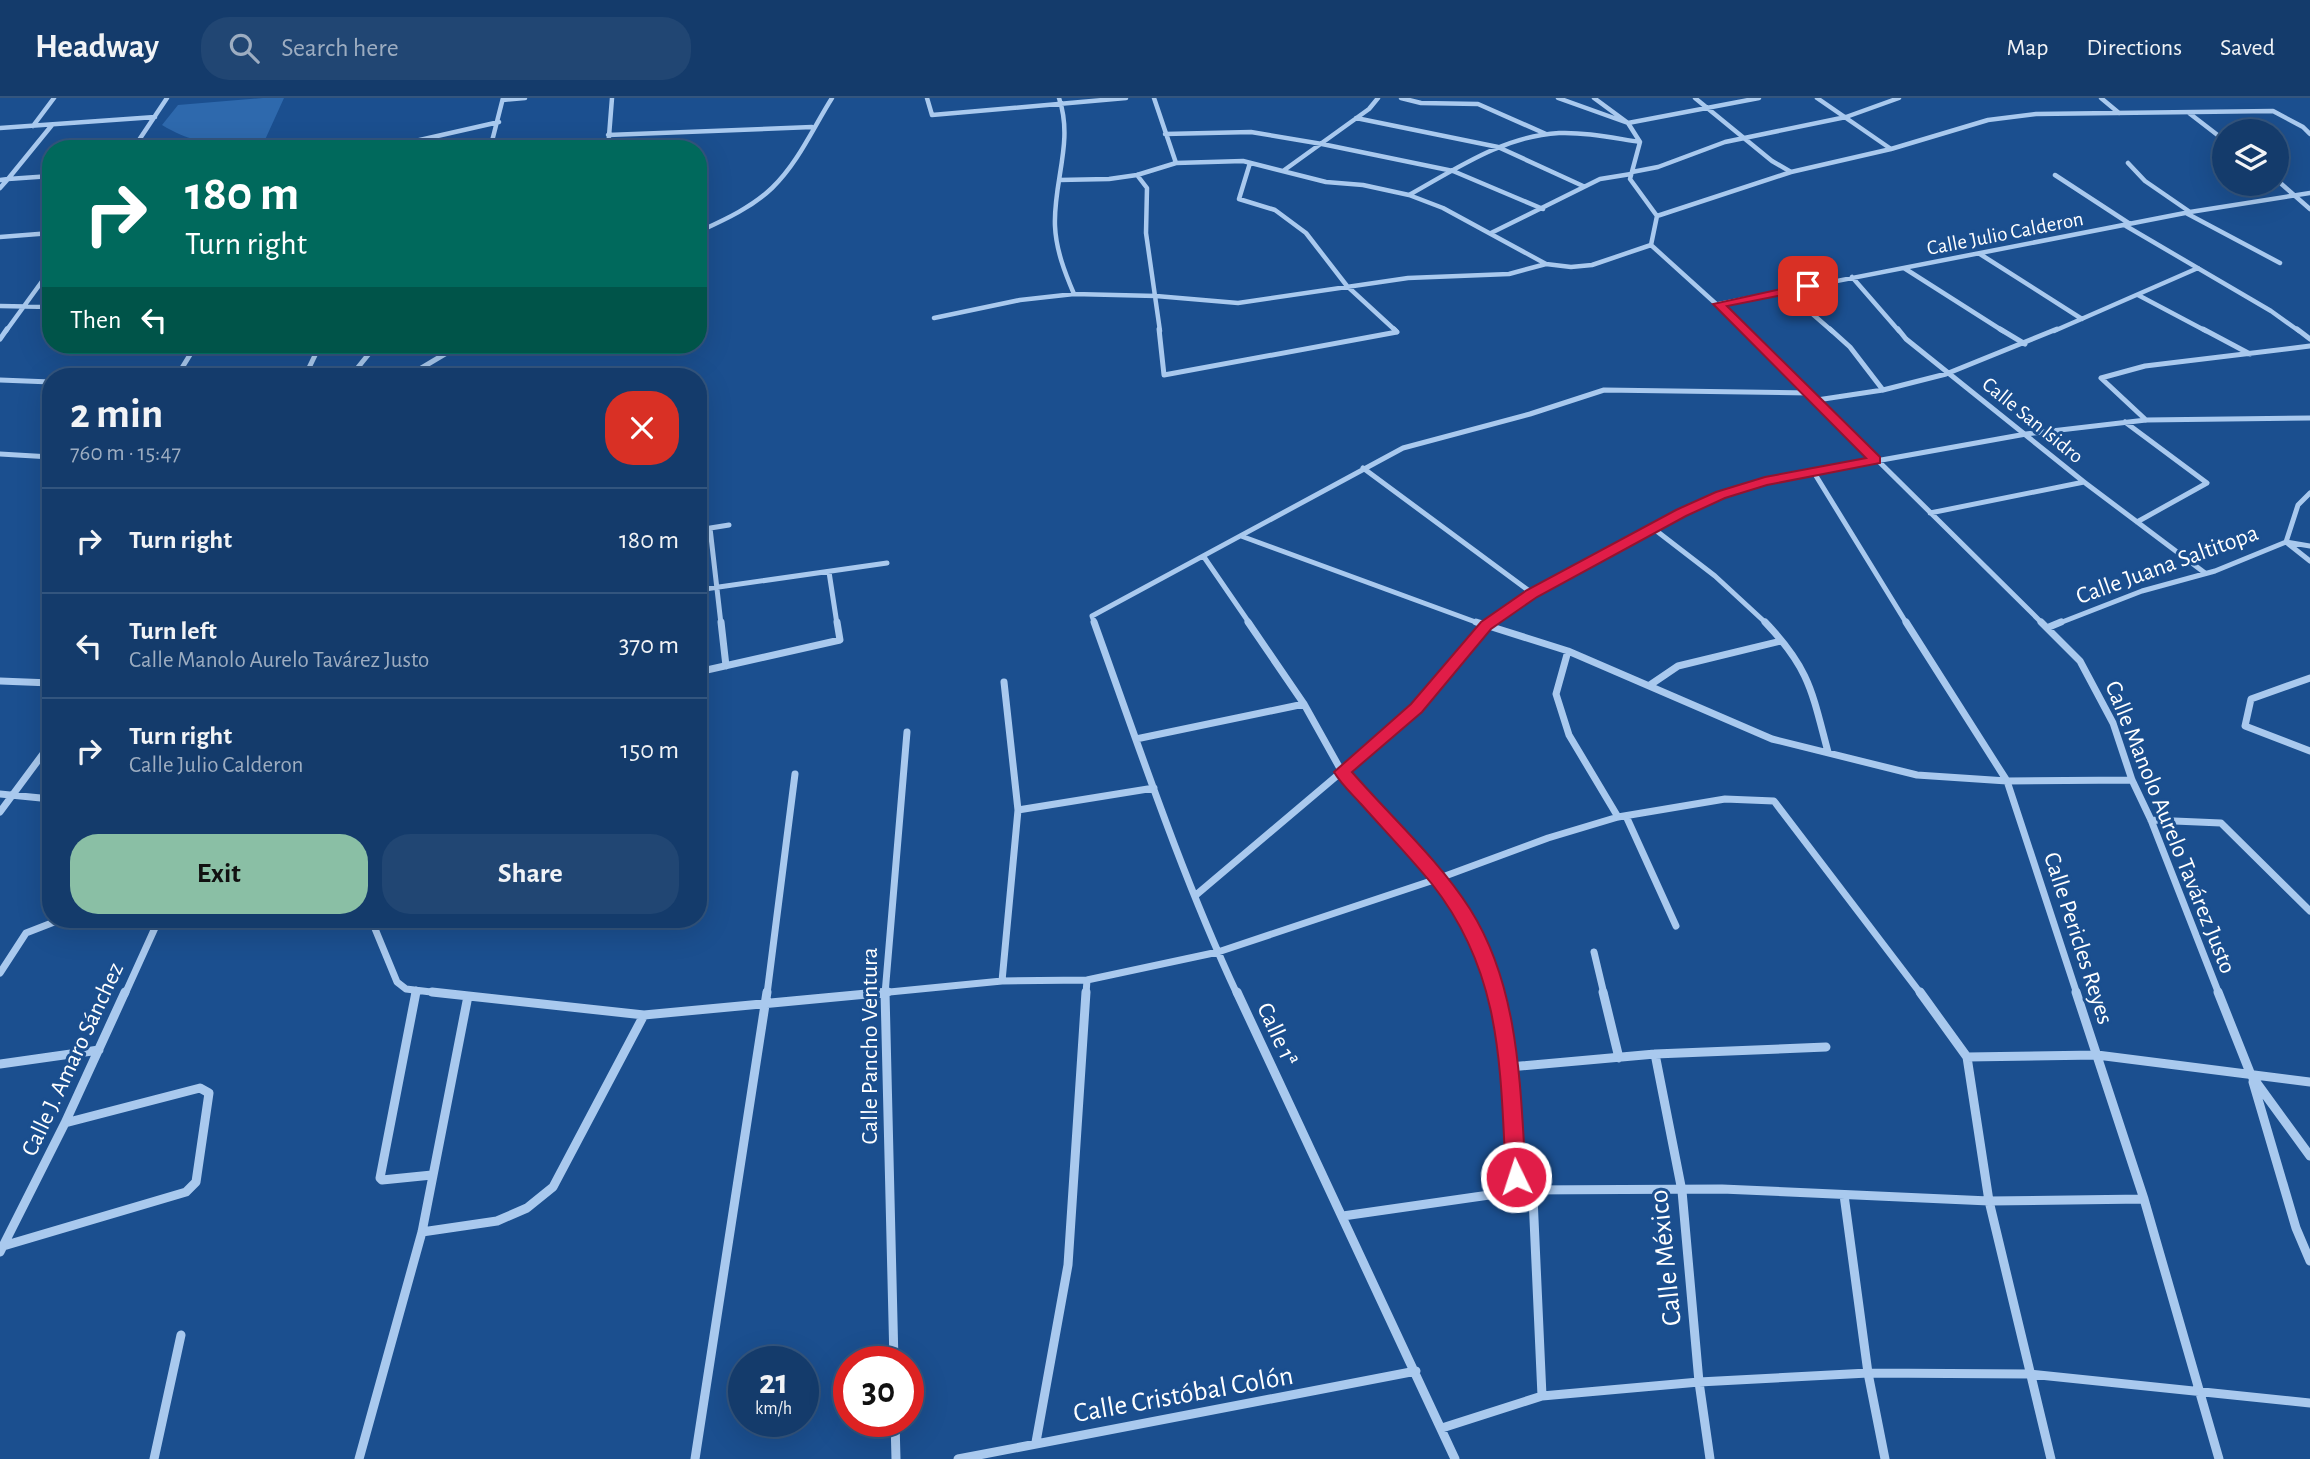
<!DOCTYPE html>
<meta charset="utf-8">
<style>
:root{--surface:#143b6b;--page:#214673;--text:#f1f3f6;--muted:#9dadc1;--line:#33557e;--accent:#8abfa5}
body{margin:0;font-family:"Alegreya Sans",sans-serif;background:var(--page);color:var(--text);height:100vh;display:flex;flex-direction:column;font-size:26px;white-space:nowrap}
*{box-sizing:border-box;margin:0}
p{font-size:23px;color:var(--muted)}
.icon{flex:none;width:38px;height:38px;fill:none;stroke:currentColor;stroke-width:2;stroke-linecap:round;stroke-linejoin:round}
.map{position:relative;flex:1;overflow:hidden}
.details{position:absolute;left:42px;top:270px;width:665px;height:560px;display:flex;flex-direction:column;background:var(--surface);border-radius:28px;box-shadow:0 7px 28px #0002,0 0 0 2px var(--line)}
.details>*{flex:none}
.guide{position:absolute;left:42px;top:42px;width:665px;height:214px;border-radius:28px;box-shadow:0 7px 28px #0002,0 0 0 2px var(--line);background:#00695c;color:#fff;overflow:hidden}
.tools{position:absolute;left:2212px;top:21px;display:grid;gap:14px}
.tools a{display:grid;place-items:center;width:77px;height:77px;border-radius:50%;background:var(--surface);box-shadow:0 7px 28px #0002,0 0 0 2px var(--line);font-size:35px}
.speed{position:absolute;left:728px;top:1248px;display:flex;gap:14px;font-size:35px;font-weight:700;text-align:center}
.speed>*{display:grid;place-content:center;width:91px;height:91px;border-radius:50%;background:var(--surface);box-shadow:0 7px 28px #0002,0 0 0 2px var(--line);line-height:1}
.speed small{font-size:18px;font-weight:400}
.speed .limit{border:10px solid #d22;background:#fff;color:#111}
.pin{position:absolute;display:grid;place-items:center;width:60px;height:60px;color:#fff;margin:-30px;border-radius:14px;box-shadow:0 4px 10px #0006}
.me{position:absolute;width:77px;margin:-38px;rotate:356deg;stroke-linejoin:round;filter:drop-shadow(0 0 5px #0008)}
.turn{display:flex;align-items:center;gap:24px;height:147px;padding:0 28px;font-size:32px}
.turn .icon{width:91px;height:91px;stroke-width:2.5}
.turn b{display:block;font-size:49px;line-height:60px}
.then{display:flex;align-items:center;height:66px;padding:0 28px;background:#0003;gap:14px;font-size:26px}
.round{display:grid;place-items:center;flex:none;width:74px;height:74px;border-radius:28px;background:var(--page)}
.headline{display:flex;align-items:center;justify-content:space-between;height:119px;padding:0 28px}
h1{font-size:42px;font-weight:700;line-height:52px}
.button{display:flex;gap:14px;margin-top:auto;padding:14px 28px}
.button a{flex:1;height:80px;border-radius:28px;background:var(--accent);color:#111;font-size:28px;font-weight:700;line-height:80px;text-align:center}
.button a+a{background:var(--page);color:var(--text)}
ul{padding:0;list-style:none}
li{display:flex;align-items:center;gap:21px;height:105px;padding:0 28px;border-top:2px solid var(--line)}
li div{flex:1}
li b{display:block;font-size:26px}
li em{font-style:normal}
header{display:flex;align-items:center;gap:42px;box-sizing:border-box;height:98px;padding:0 35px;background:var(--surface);border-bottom:2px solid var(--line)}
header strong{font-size:33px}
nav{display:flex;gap:38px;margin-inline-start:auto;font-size:24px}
.search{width:490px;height:63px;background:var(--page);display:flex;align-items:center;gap:18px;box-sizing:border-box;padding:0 24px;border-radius:28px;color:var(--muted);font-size:26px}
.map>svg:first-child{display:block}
.green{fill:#2e69ad}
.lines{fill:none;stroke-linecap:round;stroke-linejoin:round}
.minor-far3{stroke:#a9c9ee;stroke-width:4.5}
.minor-far2{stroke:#a9c9ee;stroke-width:5}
.minor-far1{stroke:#a9c9ee;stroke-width:7}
.minor{stroke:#a9c9ee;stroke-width:9}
.route{fill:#e11d48;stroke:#92132f;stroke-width:2}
.labels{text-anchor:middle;stroke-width:6;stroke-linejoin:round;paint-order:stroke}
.far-street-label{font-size:21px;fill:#fff;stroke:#1b4f8f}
.street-label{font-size:24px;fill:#fff;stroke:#1b4f8f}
.near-street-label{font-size:28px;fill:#fff;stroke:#1b4f8f}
</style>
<header>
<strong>Headway</strong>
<div class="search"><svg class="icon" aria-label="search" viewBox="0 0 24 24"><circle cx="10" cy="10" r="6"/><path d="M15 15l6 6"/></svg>Search here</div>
<nav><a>Map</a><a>Directions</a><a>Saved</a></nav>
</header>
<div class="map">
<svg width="2310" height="1361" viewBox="0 0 2310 1361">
<rect width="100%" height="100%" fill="#1b4f8f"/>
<path class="green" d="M263,0H284L264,44C224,47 198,49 162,27L178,7Z"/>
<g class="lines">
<path class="minor-far3" d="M927,0L932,17L1126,0
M1059,0C1074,44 1053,84 1055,128C1056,152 1065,175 1074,196
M1154,0L1176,65
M1401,0L1421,5L1478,6L1546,36
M1558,0L1628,25L1759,0
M1695,0L1772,63L1791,74
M1817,0L1891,51
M2101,0L2119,15
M503,2L525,0
M2189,15L2224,42
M1356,20L1498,49L1583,88
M33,28L54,0
M0,30L155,19
M1165,36L1251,34L1322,46L1453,73L1543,111
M608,37L812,29
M133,51L167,0
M380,51L499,24
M490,51L503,0
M608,51L612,0
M1250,65L1239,101L1275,112L1306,135L1347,188L1396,233
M2128,65L2145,83L2190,114
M1283,73L1369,11L1378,0
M1632,74L1658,69L1725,44L1846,19L1899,0
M1137,77L1147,90L1146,135L1160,233
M2055,77L2130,126
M51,78L8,81L52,27
M0,82L8,81L0,90
M1059,82L1109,81L1137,77L1176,65L1243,63L1326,84L1363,87L1409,97L1443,110L1546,166L1571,169L1592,167L1651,147L1657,118L1630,81L1640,44L1628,25L1594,0
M2277,82L2310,111
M1409,97C1456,71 1503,38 1559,35C1586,34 1613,40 1640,44
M2186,115L2280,165
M1657,118L1791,74L1891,51L1988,22L2036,16L2273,13L2303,29L2310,36
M2126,128L2271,213L2299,233
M698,134C724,122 751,110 772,90C798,65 813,30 832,0
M1491,135L1600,81L1631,76
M0,139L51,135
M1651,147L1746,233
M1980,156L2082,221
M1904,170L2003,233
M1852,179L1899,233
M1786,193L1832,233
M2138,197L2206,233
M1719,206L2190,114L2310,95
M0,208L51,209
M934,220L1020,202L1074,196L1156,198L1238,205L1408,180L1509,176L1546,166
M6,233L51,171
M2054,233L2198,170"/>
<path class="minor-far2" d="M1159,231L1164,277L1397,234
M1394,231L1397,234
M1745,231L2043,526
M1830,231L1850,249L1883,292
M1898,231L1906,241L2084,384L2205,475
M2000,231L2025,246
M2203,231L2250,256
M2297,231L2310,241
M0,241L7,231
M177,278L196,247
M305,278L320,247
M351,278L376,247
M408,278L460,247
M0,282L51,284
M1817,302L1883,292L1946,276L2057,231
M2146,322L2101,280L2145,268L2310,248
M2125,324L2207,385L2137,424
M0,356L51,359
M1363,370L1532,495
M1813,373L1907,526
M1930,415L2084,384
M710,430L721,526
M1654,431L1715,478L1767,526
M698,432L729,427
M1241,438L1481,526
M2286,444L2310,463
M2286,444L2310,448
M1204,459L1250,526
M829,474L837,526
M698,492L887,465
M1095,526L1092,518L1403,350L1530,316L1604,292L1810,295
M1489,526L1532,495L1681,415L1721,397L1765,383L2026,336L2146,322L2310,320
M2057,526L2142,493L2215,473L2286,444L2298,407L2310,395"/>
<path class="minor-far1" d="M721,524L726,568
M1094,524C1139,649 1181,776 1237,896
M1248,524L1304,606L1342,674L1437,781L1463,816L1480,845L1496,896
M1476,524L1568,553L1772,641L1917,677L2007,683L2132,682
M1765,524C1810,571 1812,594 1828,654
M1906,524L2007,683L2077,896
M2041,524L2080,563L2113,625L2132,682L2151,722L2219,896
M2049,529L2061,524
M1568,553L1556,596L1569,637L1618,719
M698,574L840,542L837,524
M2310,580L2251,601L2245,628L2310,653
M0,583L51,585
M1650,587L1678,568L1781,543
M1136,641L1304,606
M0,696L51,701
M1018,712L1154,690
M0,714L51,645
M1626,718L1676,828
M2151,722L2221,725L2310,813
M1196,797L1417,610L1491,524
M371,821L397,884L406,891L448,896
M1594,854L1604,896
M0,875L26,835L62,821
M1002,883L1018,712L1004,584
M125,896L159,821
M415,896L416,892
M767,896L795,676
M869,896L1002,883L1087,882L1218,854L1437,781L1548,740L1618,719L1725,701L1774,703L1921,896
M885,896L907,634
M1086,896L1087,882"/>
<path class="minor" d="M416,894L380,1080L382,1082L432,1077
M432,894L644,917L888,894
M885,894L894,1264
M1237,894L1455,1361
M1495,894C1514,953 1512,1018 1516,1079L1521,1089L1533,1099L1542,1298
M1603,894L1619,960
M1920,894L1967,959L1989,1103L2051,1361
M2076,894L2144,1101L2219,1361
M2218,894L2251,977L2310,1058
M1655,956L1682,1093L1699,1284L1710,1361
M1967,959L2097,957L2310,984
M0,966L99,952
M1509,969L1655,956L1826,949
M2253,984L2296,1130L2310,1163
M1844,1097L1868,1275L1885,1361
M1343,1118L1524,1092L1722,1091L1989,1103L2144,1101
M422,1134L497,1123L527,1110L553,1089L644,917
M0,1149L186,1094L196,1084L209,995L200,990L65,1025
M0,1154L65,1025L125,894
M895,1323L896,1361
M1442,1330L1542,1298L1699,1284L1868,1275L2030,1276L2310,1305
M1036,1344L1068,1167L1086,894
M154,1361L181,1237
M359,1361L422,1134L468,898
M695,1361L767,894
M958,1361L1416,1273"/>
</g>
<path class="route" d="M1808,185L1812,186V191L1727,208L1880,359V365L1767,387L1725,400L1686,418L1537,499L1491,531L1422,614L1352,674C1391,719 1438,761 1470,811C1520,890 1520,989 1526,1079L1523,1086L1516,1089L1509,1086L1506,1079C1500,971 1503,876 1432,786C1410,759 1385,733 1361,706C1352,696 1341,686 1334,674L1411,606L1481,524L1527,492L1676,412L1716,394L1765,379L1866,360L1713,206Z"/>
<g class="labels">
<g class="far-street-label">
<text transform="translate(2005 135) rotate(-11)" y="7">Calle Julio Calderon</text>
<text transform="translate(2033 322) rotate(39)" y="7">Calle San Isidro</text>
</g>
<g class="street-label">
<text transform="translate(2167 466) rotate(-20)" y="8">Calle Juana Saltitopa</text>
<text transform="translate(2171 729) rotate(68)" y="8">Calle Manolo Aurelo Tavárez Justo</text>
<text transform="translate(2079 840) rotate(72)" y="8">Calle Pericles Reyes</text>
<text transform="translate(1278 936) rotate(65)" y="8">Calle 1ª</text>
<text transform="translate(869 948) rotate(-90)" y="8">Calle Pancho Ventura</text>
<text transform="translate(72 961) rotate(-65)" y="8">Calle J. Amaro Sánchez</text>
</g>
<g class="near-street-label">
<text transform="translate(1664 1160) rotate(-96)" y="10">Calle México</text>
<text transform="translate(1183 1295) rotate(-10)" y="10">Calle Cristóbal Colón</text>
</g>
</g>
</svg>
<div class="tools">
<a><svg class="icon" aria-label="layers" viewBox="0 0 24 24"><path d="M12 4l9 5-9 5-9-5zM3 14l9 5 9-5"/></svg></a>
</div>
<div class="speed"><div>21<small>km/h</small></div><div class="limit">30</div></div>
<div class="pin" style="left:1808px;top:188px;background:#d93025"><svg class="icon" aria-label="arrive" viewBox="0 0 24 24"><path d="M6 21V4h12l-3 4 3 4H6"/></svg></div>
<svg class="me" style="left:1516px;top:1079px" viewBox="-20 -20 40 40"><circle r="17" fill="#e11d48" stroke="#fff" stroke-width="3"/><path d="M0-11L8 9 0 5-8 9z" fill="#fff"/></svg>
<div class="guide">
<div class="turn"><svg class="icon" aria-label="right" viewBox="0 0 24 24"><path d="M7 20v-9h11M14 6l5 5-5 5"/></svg><div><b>180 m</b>Turn right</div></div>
<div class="then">Then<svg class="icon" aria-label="left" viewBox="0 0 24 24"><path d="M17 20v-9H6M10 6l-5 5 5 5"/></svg></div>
</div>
<section class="details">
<div class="headline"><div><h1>2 min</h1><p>760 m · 15:47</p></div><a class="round" style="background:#d93025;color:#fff"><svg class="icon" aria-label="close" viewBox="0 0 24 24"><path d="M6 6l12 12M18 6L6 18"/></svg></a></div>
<ul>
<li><svg class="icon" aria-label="right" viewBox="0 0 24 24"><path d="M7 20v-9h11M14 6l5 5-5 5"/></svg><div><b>Turn right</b></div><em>180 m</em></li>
<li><svg class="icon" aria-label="left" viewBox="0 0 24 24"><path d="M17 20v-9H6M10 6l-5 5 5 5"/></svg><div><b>Turn left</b><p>Calle Manolo Aurelo Tavárez Justo</p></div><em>370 m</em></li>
<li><svg class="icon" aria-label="right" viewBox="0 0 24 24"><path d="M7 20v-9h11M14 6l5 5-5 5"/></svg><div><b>Turn right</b><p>Calle Julio Calderon</p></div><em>150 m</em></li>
</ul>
<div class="button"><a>Exit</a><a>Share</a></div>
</section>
</div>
